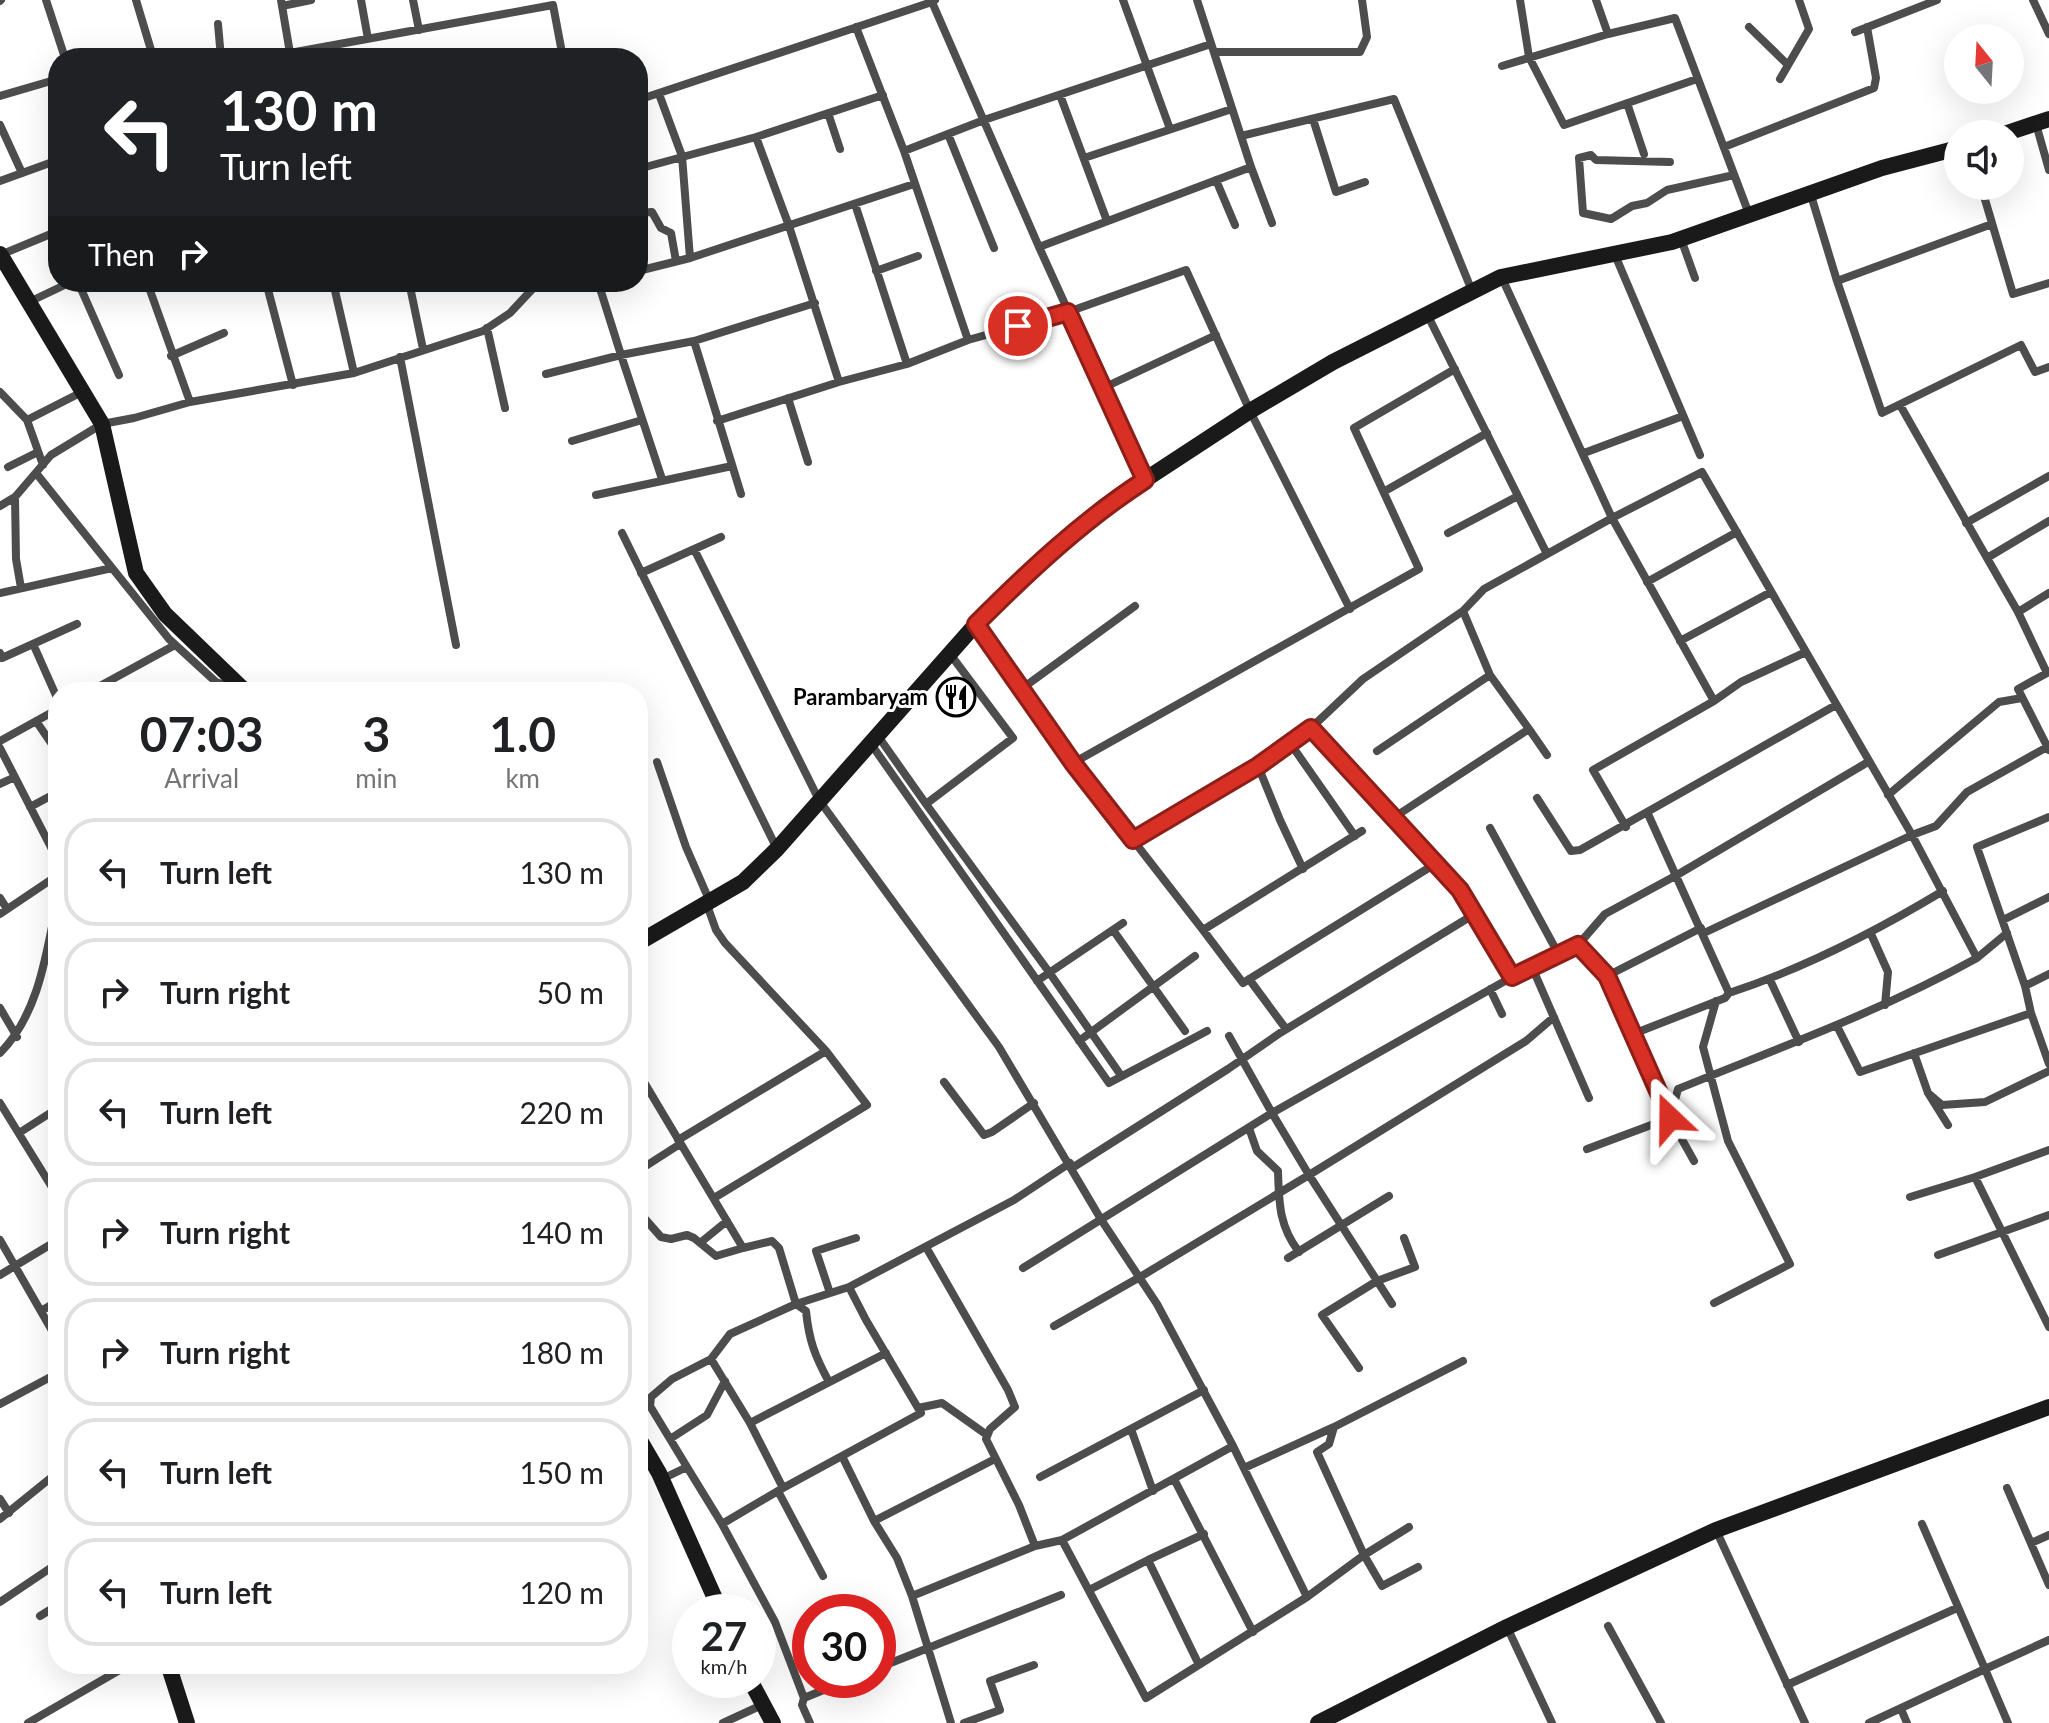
<!DOCTYPE html>
<style>
:root{--surface:#fff;--page:#f6f6f6;--text:#202124;--muted:#757577;--line:#e0e0e0}
body{margin:0;font-family:Lato,sans-serif;background:var(--page);color:var(--text);height:100vh;display:flex;flex-direction:column;font-size:30px;white-space:nowrap}
*{box-sizing:border-box;margin:0}
p{font-size:26px;color:var(--muted)}
.icon{flex:none;width:44px;height:44px;fill:none;stroke:currentColor;stroke-width:2;stroke-linecap:round;stroke-linejoin:round}
.map{position:relative;flex:1;overflow:hidden}
.drawer{position:absolute;left:48px;top:682px;width:600px;height:992px;display:flex;flex-direction:column;background:var(--surface);border-radius:32px;box-shadow:0 8px 32px #0002}
.drawer>*{flex:none}
.hud{position:absolute;left:48px;top:48px;width:600px;height:244px;border-radius:32px;box-shadow:0 8px 32px #0002;background:#202124;color:#fff;overflow:hidden}
.needle{width:52px;rotate:342deg}
.buttons{position:absolute;left:1944px;top:24px;display:grid;gap:16px}
.buttons a{display:grid;place-items:center;width:80px;height:80px;border-radius:50%;background:var(--surface);box-shadow:0 8px 32px #0002;font-size:40px}
.speed{position:absolute;left:672px;top:1594px;display:flex;gap:16px;font-size:40px;font-weight:700;text-align:center}
.speed>*{display:grid;place-content:center;width:104px;height:104px;border-radius:50%;background:var(--surface);box-shadow:0 8px 32px #0002;line-height:1}
.speed small{font-size:20px;font-weight:400}
.speed .limit{border:12px solid #d22;background:#fff;color:#111}
.pin{position:absolute;display:grid;place-items:center;width:68px;height:68px;color:#fff;margin:-34px;border:4px solid #fff;border-radius:50%;box-shadow:0 2px 8px #0007}
.me{position:absolute;width:88px;margin:-44px;rotate:337deg;stroke-linejoin:round;filter:drop-shadow(0 0 6px #0008)}
.turn{display:flex;align-items:center;gap:28px;height:168px;padding:0 40px;font-size:36px}
.turn .icon{width:104px;height:104px;stroke-width:2.5}
.turn b{display:block;font-size:56px;line-height:68px}
.then{display:flex;align-items:center;height:76px;padding:0 40px;background:#0003;gap:16px;font-size:30px}
.eta{display:flex;justify-content:space-evenly;align-items:center;height:136px;text-align:center}
.eta b{font-size:48px;font-weight:700;line-height:56px}
ul{padding:0;list-style:none}
li{display:flex;align-items:center;gap:24px;height:108px;margin:0 16px 12px;padding:0 24px;border:4px solid var(--line);border-radius:32px}
li div{flex:1}
li b{display:block;font-size:30px}
li em{font-style:normal}
.map>svg:first-child{display:block}
.lines{fill:none;stroke-linecap:round;stroke-linejoin:round}
.street{stroke:#4d4d4d;stroke-width:8}
.secondary{stroke:#1a1a1a;stroke-width:16}
.route-casing{stroke:#8d1f18;stroke-width:20}
.route{stroke:#d93025;stroke-width:14}
.labels{text-anchor:middle;stroke-width:6;stroke-linejoin:round;paint-order:stroke}
.poi-label{font-size:22px;font-weight:bold;fill:#000;stroke:#fff;text-anchor:end}
</style>
<div class="map">
<svg width="2049" height="1723" viewBox="0 0 2049 1723">
<rect width="100%" height="100%" fill="#fff"/>
<g class="lines">
<path class="street" d="M46,0L65,58
M136,0L151,50
M361,0L368,39
M413,0L419,30
M935,0L932,2L1039,247
M1123,0L1170,129
M1520,0L1529,57L1564,125L1697,79
M1596,0L1608,34L1675,18L1749,214
M2033,0L2049,34
M0,1L1,0
M282,6L311,0
M218,24L221,58
M856,27L904,151L968,340
M1749,27L1788,65
M1855,32L1937,0
M1214,52H1360L1367,37L1362,0
M126,58L151,50L153,58
M270,58L290,53L281,0
M291,58L290,53L553,5L563,58
M1502,66L1608,34
M1780,79L1809,29L1799,0
M659,94L682,156L690,258
M1060,95L1107,221
M0,96L58,79
M638,100L932,2
M1627,103L1644,154
M828,113L840,149
M1313,119L1336,192L1365,182
M2036,124L2049,170
M0,125L22,173
M948,134L994,248
M1241,136L1394,99L1472,291
M756,137L883,95
M1724,147L1874,88L1876,78L1867,27
M904,151L984,120L1211,44
M1084,158L1232,109
M1670,162L1596,160L1591,155L1579,158L1583,213L1611,219L1632,206L1647,203L1667,190L1734,175
M1251,167L1272,223
M638,169L756,137L789,226L839,382
M1216,180L1235,225
M0,181L58,160
M1981,186L2013,294L2049,283
M1810,192L1837,281L1992,224
M855,204L907,364
M638,213L652,212L661,228L671,233L676,261
M1681,239L1695,278
M0,255L58,231
M1615,255L1700,455
M638,271L690,258L914,184
M876,271L918,256
M1837,281L1882,413L2021,345L2035,372L2049,367
M78,282L119,375
M147,282L190,402
M266,282L293,385
M409,282L423,349
M598,282L621,355L694,341L741,494
M535,287L589,282
M29,302L71,282
M1427,314L1547,554
M487,328L505,408
M694,341L815,303
M171,356L224,333
M400,357L456,645
M354,373L483,331L510,313L539,282
M546,374L621,355L662,479
M1103,388L1216,335
M0,392L27,420L43,465
M788,398L808,462
M1900,405L1987,558
M27,420L82,392
M717,421L839,382L907,364L968,340L1068,312L1186,270L1250,411L1350,609
M572,441L642,420
M1584,453L1683,416
M8,467L38,452
M36,473L169,639L216,682L237,689
M1145,480L1039,247L1251,167L1197,0
M1385,491L1487,433
M596,495L732,466
M15,497L16,559L21,588
M0,506L15,497L51,455L102,424L134,418L190,402L354,373L333,282
M2049,521L1987,558L2018,612L2047,673L2049,672
M1966,523L2049,476
M622,533L777,849
M1448,533L1518,496
M694,549L819,800L999,1047L1102,1221L1157,1304L1233,1446L1307,1597
M641,573L721,537
M1647,582L1737,532
M0,593L112,568
M2018,612L2049,593
M976,624L1073,763L1133,840L1258,766L1311,728L1363,679L1463,611
M1680,641L1771,592
M34,646L58,700
M0,653L2,658L77,624
M950,654L1013,738L926,804L1049,972L1120,1074
M2047,673L2018,689L2049,750
M1020,690L1135,606
M89,692L175,645
M1714,701L1741,682L1806,652
M36,721L58,753
M1311,728L1435,864
M1529,729L1547,755
M878,736L926,804
M0,741L58,709
M1290,743L1355,836
M871,744L1109,1083L1207,1031
M0,748L58,861
M1377,751L1490,675
M657,762L686,847L710,902
M1073,763L1419,569L1354,428L1455,369
M1258,766L1280,820L1303,869
M0,784L15,777
M1888,795L1999,702L2022,698
M1537,798L1571,851L1580,850L1836,705
M30,807L58,792
M1648,814L1729,993
M1393,818L1529,729L1490,675L1463,611L1484,589L1612,518L1502,278
M1626,827L1593,770L1714,701L1612,518L1702,472L1912,835L1977,958C1879,1012 1781,1047 1678,1089L1670,1118L1694,1161
M1490,828L1559,955
M1133,840L1203,930L1362,831
M0,898L7,909
M707,905L716,930L725,943L826,1051L867,1105L714,1198
M0,914L58,875
M638,920L647,938
M2003,920L2049,897
M1113,930L1185,1031
M1203,930L1243,983L1435,864L1460,890L1512,977L1272,1113L1229,1036
M1704,933L1912,835L1936,826L1967,792L2049,746
M1871,934L1888,972L1885,1005
M1578,945L1605,914L1677,875L1868,762
M1977,958L2007,933
M1532,967L1589,1098
M2049,974L2025,986L2031,1013L2049,1064
M1512,977L1578,945L1607,976L1701,928
M1249,979L1286,1029
M1770,980L1799,1042
M1037,981L1123,923
M2025,986L1977,847L2049,817
M1490,989L1502,1014
M0,1008L17,1037
M1837,1026L1860,1072L2031,1013
M1633,1034L1725,998L1729,993C1805,968 1875,932 1943,891
M1079,1041L1195,956
M0,1053C40,1013 47,949 58,896
M1914,1053L1928,1093L1948,1125
M638,1072L743,1248L772,1241L779,1248L796,1304L806,1311C809,1341 815,1356 829,1382
M944,1082L984,1135L992,1132L1034,1103
M1928,1093L1942,1105L1985,1102L2049,1071
M0,1103L58,1197
M1249,1128L1257,1151L1278,1171C1279,1203 1279,1226 1299,1252
M19,1133L58,1108
M678,1140L826,1051
M1587,1149L1670,1118L1607,976
M1072,1168L1228,1069L1280,1033L1473,915
M638,1171L680,1144
M1975,1177L2049,1327
M1910,1197L1975,1177L2049,1150
M638,1211L661,1237L671,1239L687,1235L694,1238L716,1256L743,1248
M0,1240L58,1341
M700,1243L727,1221
M926,1247L1008,1390L1015,1407L990,1429L986,1439L1019,1505L1035,1546
M1938,1255L2049,1215
M1288,1258L1389,1196
M1023,1268L1272,1113L1309,1175L1140,1277L1054,1326
M0,1275L58,1240
M830,1293L816,1251L856,1238
M1714,1303L1790,1264L1728,1141L1703,1047L1716,1001
M1392,1304L1309,1175L1526,1041L1554,1017
M41,1311L58,1301
M711,1359L750,1423L783,1488
M1359,1368L1322,1315L1377,1281L1415,1267L1404,1238
M0,1404L58,1373
M918,1408L942,1403L987,1435
M750,1423L886,1353
M1131,1429L1153,1491
M670,1439L707,1415L725,1381
M842,1456L874,1521L897,1558L912,1596L951,1723
M687,1467L650,1406L651,1397L672,1379L711,1359L730,1334L796,1304L849,1287
M1244,1468L1334,1427
M1040,1477L1204,1390
M662,1479L687,1467L722,1524L783,1488L921,1413L866,1320L849,1287L1014,1200L1070,1163
M1174,1479L1253,1632
M2007,1488L2049,1585
M778,1491L823,1576
M0,1499L9,1513
M0,1519L58,1472
M874,1521L995,1459
M722,1524L775,1622L804,1698L802,1705L810,1723
M1409,1527L1364,1555L1382,1586L1418,1567
M1716,1530L1805,1723
M1062,1540L1146,1698L1307,1597L1364,1555L1317,1452L1329,1444L1334,1427L1463,1361
M2031,1543L2049,1535
M1089,1590L1148,1560
M912,1596L1035,1546L1062,1540L1233,1446
M0,1602L58,1563
M40,1616L58,1605
M1608,1626L1661,1723
M1507,1627L1552,1723
M1199,1665L1148,1560L1204,1534
M878,1668L1061,1595
M1787,1685L1957,1608
M804,1698L848,1680
M1901,1709L1907,1723
M28,1723L130,1664
M723,1723L762,1705
M964,1723L1000,1710L990,1681L1034,1665
M1869,1723L1985,1669L1922,1524
M2008,1723L1985,1669L2049,1640"/>
<path class="secondary" d="M2004,134L2049,119
M0,254L102,424L136,573L165,614L246,692
M638,943L743,882L777,849L976,624L1046,555L1105,506L1250,411L1333,362L1501,277L1672,242L1882,168L1958,148
M638,1437L659,1473L721,1612
M168,1664L187,1723
M750,1680L773,1723
M1318,1723L1507,1627L1716,1530L2049,1407"/>
</g>
<g class="lines">
<defs>
<path id="route" d="M1018,326L1068,312L1145,480C1082,521 1029,571 976,624L1073,763L1133,840L1258,766L1311,728L1460,890L1512,977L1578,945L1607,976L1670,1118"/>
</defs>
<use href="#route" class="route-casing"/>
<use href="#route" class="route"/>
</g>
<defs>
<symbol id="restaurant-ring" viewBox="-11 -11 22 22"><circle r="9.5" fill="#fff" stroke="#000" stroke-width="1.5"/><path d="M-5-6h1v4h1v-4h1v4h1v-4h1v5L-1.5 .5V6h-2V.5L-5-1ZM5-6V6H3V1.5H1.5Q1.5-4 5-6Z" fill="#000"/></symbol>
</defs>
<g fill-rule="evenodd">
<use href="#restaurant-ring" x="934" y="675" width="44" height="44"/>
</g>
<g class="labels">
<g class="poi-label">
<text x="928" y="705">Parambaryam</text>
</g>
</g>
</svg>
<div class="buttons">
<a><svg class="needle" viewBox="-14 -14 28 28"><path d="M0-13l5 13h-10z" fill="#e53935"/><path d="M0 13l5-13h-10z" fill="#757577"/></svg></a>
<a><svg class="icon" aria-label="sound" viewBox="0 0 24 24"><path d="M4 9h4l5-4v14l-5-4H4zM17 9q2 3 0 6"/></svg></a>
</div>
<div class="speed"><div>27<small>km/h</small></div><div class="limit">30</div></div>
<div class="pin" style="left:1018px;top:326px;background:#d93025"><svg class="icon" aria-label="arrive" viewBox="0 0 24 24"><path d="M6 21V4h12l-3 4 3 4H6"/></svg></div>
<svg class="me" style="left:1670px;top:1118px" viewBox="-20 -20 40 40"><path d="M0-17L14 15 0 8-14 15z" fill="#d93025" stroke="#fff" stroke-width="4"/></svg>
<div class="hud">
<div class="turn"><svg class="icon" aria-label="left" viewBox="0 0 24 24"><path d="M17 20v-9H6M10 6l-5 5 5 5"/></svg><div><b>130 m</b>Turn left</div></div>
<div class="then">Then<svg class="icon" aria-label="right" viewBox="0 0 24 24"><path d="M7 20v-9h11M14 6l5 5-5 5"/></svg></div>
</div>
<section class="drawer">
<div class="eta">
<div><b>07:03</b><p>Arrival</p></div>
<div><b>3</b><p>min</p></div>
<div><b>1.0</b><p>km</p></div>
</div>
<ul>
<li><svg class="icon" aria-label="left" viewBox="0 0 24 24"><path d="M17 20v-9H6M10 6l-5 5 5 5"/></svg><div><b>Turn left</b></div><em>130 m</em></li>
<li><svg class="icon" aria-label="right" viewBox="0 0 24 24"><path d="M7 20v-9h11M14 6l5 5-5 5"/></svg><div><b>Turn right</b></div><em>50 m</em></li>
<li><svg class="icon" aria-label="left" viewBox="0 0 24 24"><path d="M17 20v-9H6M10 6l-5 5 5 5"/></svg><div><b>Turn left</b></div><em>220 m</em></li>
<li><svg class="icon" aria-label="right" viewBox="0 0 24 24"><path d="M7 20v-9h11M14 6l5 5-5 5"/></svg><div><b>Turn right</b></div><em>140 m</em></li>
<li><svg class="icon" aria-label="right" viewBox="0 0 24 24"><path d="M7 20v-9h11M14 6l5 5-5 5"/></svg><div><b>Turn right</b></div><em>180 m</em></li>
<li><svg class="icon" aria-label="left" viewBox="0 0 24 24"><path d="M17 20v-9H6M10 6l-5 5 5 5"/></svg><div><b>Turn left</b></div><em>150 m</em></li>
<li><svg class="icon" aria-label="left" viewBox="0 0 24 24"><path d="M17 20v-9H6M10 6l-5 5 5 5"/></svg><div><b>Turn left</b></div><em>120 m</em></li>
</ul>
</section>
</div>
